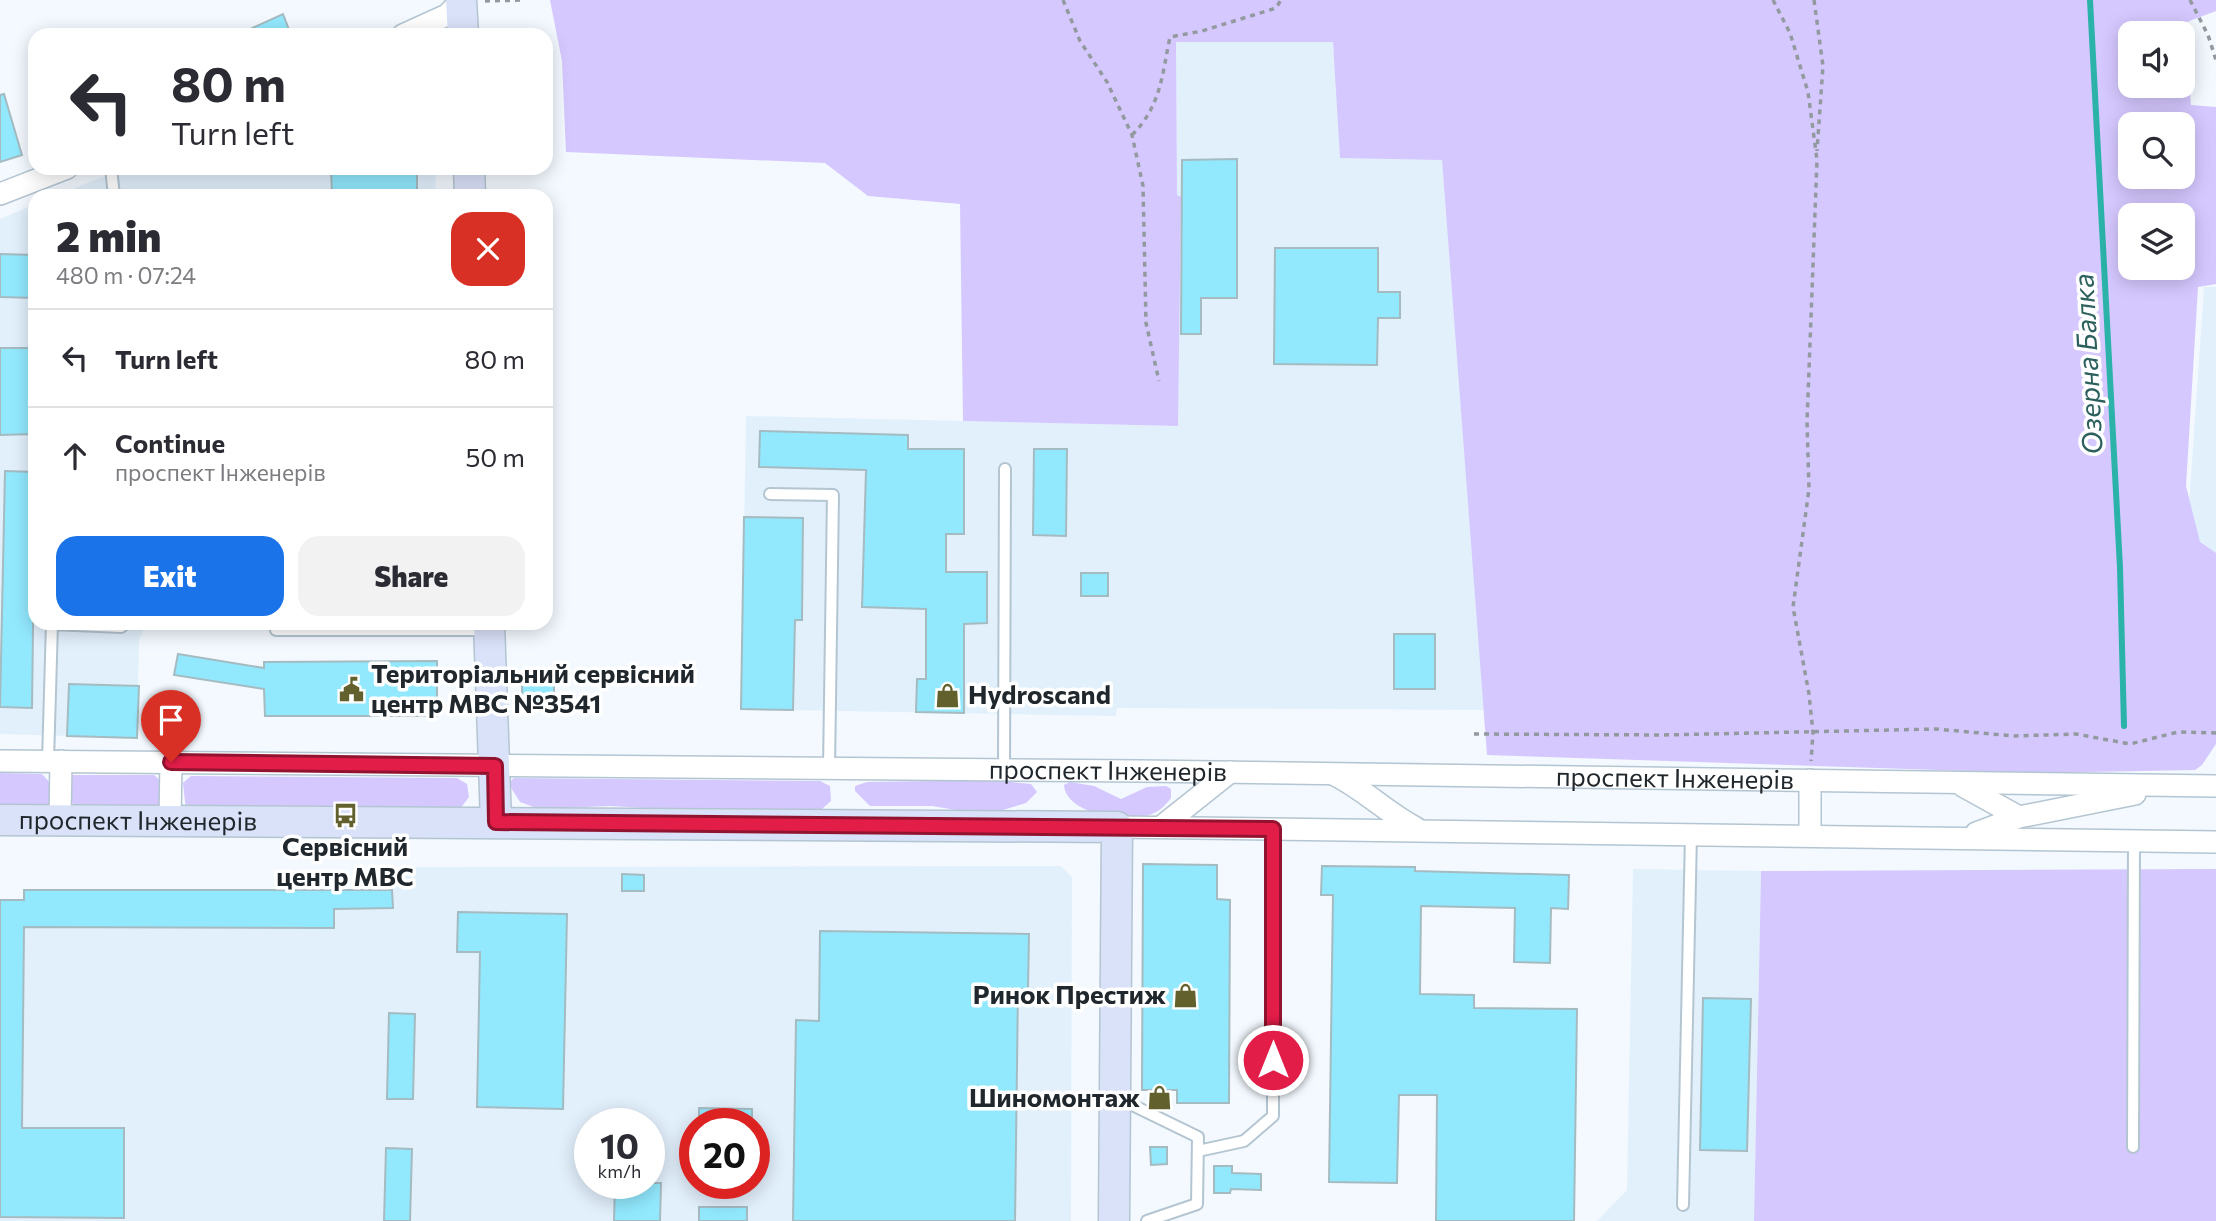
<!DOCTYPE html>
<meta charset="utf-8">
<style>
:root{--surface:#fff;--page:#f2f2f3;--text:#2b2b33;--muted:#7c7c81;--line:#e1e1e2;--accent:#1a73e8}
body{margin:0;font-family:Commissioner,sans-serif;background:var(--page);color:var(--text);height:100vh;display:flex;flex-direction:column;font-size:26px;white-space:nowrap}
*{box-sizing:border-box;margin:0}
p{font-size:23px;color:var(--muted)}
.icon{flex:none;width:38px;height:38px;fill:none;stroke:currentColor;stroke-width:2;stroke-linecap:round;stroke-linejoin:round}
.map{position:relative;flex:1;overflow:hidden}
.sheet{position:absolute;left:28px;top:189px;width:525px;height:441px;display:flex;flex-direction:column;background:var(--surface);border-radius:21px;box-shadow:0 4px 18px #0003}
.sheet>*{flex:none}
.top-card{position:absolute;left:28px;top:28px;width:525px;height:147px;border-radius:21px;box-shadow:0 4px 18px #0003;background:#fff;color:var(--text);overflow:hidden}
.controls{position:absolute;left:2118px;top:21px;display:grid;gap:14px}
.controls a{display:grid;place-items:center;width:77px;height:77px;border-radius:14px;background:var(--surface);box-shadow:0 4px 18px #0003;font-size:35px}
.speed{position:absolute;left:574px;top:1108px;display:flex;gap:14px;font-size:35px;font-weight:700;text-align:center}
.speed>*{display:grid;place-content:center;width:91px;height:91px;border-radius:50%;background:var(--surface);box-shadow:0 4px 18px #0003;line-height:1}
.speed small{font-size:18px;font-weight:400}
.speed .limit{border:10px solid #d22;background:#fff;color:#111}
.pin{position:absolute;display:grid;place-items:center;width:60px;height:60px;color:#fff;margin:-72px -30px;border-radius:50% 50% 50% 0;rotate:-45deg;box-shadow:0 0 7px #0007}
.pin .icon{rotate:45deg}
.me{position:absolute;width:77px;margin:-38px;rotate:0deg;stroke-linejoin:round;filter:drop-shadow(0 0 5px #0008)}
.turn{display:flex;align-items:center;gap:24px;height:147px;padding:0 28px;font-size:32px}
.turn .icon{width:91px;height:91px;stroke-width:2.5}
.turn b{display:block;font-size:49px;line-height:60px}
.round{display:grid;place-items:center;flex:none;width:74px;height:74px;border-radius:21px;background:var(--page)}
.headline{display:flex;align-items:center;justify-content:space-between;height:119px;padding:0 28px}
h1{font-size:42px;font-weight:800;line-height:52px}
.cta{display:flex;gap:14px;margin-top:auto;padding:14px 28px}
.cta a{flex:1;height:80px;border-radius:21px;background:var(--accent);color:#fff;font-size:28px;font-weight:800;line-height:80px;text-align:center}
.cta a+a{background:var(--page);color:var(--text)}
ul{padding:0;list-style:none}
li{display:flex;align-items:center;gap:21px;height:98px;padding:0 28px;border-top:2px solid var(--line)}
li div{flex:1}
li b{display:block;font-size:26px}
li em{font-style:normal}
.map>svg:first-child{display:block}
.built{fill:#e2f0fc;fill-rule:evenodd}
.green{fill:#d5c8ff;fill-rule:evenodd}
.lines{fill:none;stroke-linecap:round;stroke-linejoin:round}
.stream{stroke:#2bb2a9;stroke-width:6}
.building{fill:#92e9fe;stroke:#a4bbc1;stroke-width:2}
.lane-casing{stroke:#b4c5d2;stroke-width:14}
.street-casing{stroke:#b4c5d2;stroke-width:24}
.secondary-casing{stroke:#b4c5d2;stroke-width:33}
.path{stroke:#939a9f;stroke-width:3.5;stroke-dasharray:5 5;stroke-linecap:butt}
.lane{stroke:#fff;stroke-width:10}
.street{stroke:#fff;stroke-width:21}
.secondary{stroke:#dae2f9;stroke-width:30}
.route-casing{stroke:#92132f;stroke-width:18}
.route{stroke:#e11d48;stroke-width:12}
.labels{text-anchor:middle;stroke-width:7;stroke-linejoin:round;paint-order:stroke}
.poi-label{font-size:26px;font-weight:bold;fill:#21282d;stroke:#fff;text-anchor:start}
.street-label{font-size:26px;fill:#21282d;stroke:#fff}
.water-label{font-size:28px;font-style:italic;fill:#2c605c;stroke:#fff}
</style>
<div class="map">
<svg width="2216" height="1221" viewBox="0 0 2216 1221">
<rect width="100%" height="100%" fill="#f3f9ff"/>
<path class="built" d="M1176,42H1334L1333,52L1442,160L1484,710L1117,708L1116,716L741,709L746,416L1177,426Z
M124,168H435L436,196H56Z
M35,204V623H154L144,629L139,640L137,738L0,734V219Z
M2204,287H2216V703L2177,680Z
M1061,866L1072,877L1071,1221H0V900H23L24,890H392L415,867ZM590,1124H649V1183H590ZM695,1124H754V1183H695Z
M1633,869L1761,871L1754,1221H1597L1627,1190Z"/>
<path class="green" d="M550,0H2216V11L2184,23L2191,105L2216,107V284L2198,287L2186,486L2200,542L2216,553V744L2202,765L2195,770L2031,773L1487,755L1442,160L1340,158L1333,42H1176L1177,195L1181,197L1178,426L963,421L960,204L868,196L825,163L566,152L562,61ZM2130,33H2182V86H2130ZM2130,124H2182V177H2130ZM2130,215H2182V268H2130Z
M0,773L42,774L52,785L49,804L38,809H0Z
M73,775H154L160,780L163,807L74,806L70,798V776Z
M191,776L457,778L467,784L469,797L460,809L186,810L183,783Z
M514,778L820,781L830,786L831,801L822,809L802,812L757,809L717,812L610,806L539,809L520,802L508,783Z
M992,780L1031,784L1037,792L1026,803L986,815L932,806H870L855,791V786L867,782Z
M1070,782L1094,786L1121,799L1147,787L1166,786L1171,789V798C1165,806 1159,812 1149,815C1127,822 1066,815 1064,785Z
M2216,869V1221H1754L1761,871Z"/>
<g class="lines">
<path class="stream" d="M2090,0L2120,568L2124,726"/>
</g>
<path class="building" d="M283,14L291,35H237Z
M4,94L22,155L0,162V95Z
M1237,159V298H1201V334H1181L1182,160Z
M331,168H417V196H332Z
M1275,248H1378V292H1400V318H1378L1377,365L1274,364Z
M0,254L35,255V298L0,297Z
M0,348H34L35,434L0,435Z
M760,431L908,435V449H964V534H946V572H987V623L964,624V713L916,712L917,679H926V609L862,607L866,470L759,467Z
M1034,449H1067L1066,536L1033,535Z
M5,471L35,472L32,708L0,707Z
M744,517L803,518L802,620H795L793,710L741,709Z
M1081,573H1108V596H1081Z
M1394,634H1435V689H1394Z
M178,654L264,668V662L437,661V716H265L264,689L174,675Z
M522,680H554V708H522Z
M69,684L139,686L137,738L67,736Z
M1143,864L1217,865V899L1230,900L1229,1103H1177V1090H1142Z
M1322,866L1415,867V871L1569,875L1568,909L1551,908L1550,963L1514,962L1515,908L1421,906L1420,994L1474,995V1008L1577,1009L1574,1221H1436L1437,1095H1399L1397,1183L1329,1182L1333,895H1321Z
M622,874L644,875V891H622Z
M24,890H392L393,908L334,909V928L24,927L22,1128H124V1218L0,1217V900H24Z
M458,912L567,914L563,1109L477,1107L480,952H457Z
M820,931L1029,934L1028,989H1018L1015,1221H793L796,1020L819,1021Z
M1703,998L1751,999L1747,1151L1700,1150Z
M389,1013L415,1014L413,1099H387Z
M699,1108L752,1109V1124H699Z
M1150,1147H1167V1164L1151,1165Z
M386,1148L412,1149L410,1221H384Z
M1214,1166H1232V1173L1261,1174V1190L1231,1189L1230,1193H1214Z
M615,1183H661L660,1221H614Z
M699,1207H747V1221H699Z"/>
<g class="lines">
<defs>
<path id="lane" d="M111,168L114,196
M770,494L833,495L829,769
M276,623V630H487
M52,624L121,627L126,623
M48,761L52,623
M1004,770L1005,469
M1120,1099L1198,1137L1197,1204L1147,1221
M2133,1147L2134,840
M1198,1151L1244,1141L1273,1116V829
M1683,1205L1691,834"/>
<g id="street">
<path d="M403,35L447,15L461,1"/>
<path d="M0,194L67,168"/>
<path id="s1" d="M0,761L1140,771L2216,786"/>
<path d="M1335,775C1365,790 1387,813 1416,828"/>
<path d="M1963,786L2019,817"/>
<path d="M60,821L61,761"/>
<path d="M170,821L171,762"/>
<path d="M1117,827L2216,842"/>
<path d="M1161,827L1230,772"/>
<path d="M1976,833L2019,817L2135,794"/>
<path d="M1810,836V780"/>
</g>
<g id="secondary">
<path d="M461,0L463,35"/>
<path d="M469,168L470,196"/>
<path d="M489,623L496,822"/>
<path id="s2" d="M0,820L1117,827L1114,1221"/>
</g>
</defs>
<use href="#lane" class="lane-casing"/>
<use href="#street" class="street-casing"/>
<use href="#secondary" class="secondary-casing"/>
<path class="path" d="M1063,0L1080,41L1107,82L1132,135L1143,186L1146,323L1159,381
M1773,0L1790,33L1808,92L1817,160L1807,422L1809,489L1793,607L1809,694L1813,733L1811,761
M1814,0L1823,66L1817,151
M2190,0L2208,35L2216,60
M485,1L525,0
M1132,135C1161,106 1162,75 1170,37L1202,31L1276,8L1281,0
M1474,734L1663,735L1936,729L2014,736L2076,734L2130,744L2178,732L2216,733"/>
<use href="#lane" class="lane"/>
<use href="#street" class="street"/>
<use href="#secondary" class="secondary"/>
</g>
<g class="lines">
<defs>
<path id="route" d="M171,762L495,766L496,822L1273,829V1060"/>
</defs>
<use href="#route" class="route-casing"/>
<use href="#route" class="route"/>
</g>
<defs>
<symbol id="civic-bare" viewBox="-9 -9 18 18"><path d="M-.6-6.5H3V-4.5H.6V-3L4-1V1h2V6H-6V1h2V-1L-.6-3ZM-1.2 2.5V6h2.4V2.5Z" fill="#62612e" stroke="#fff" stroke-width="2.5" paint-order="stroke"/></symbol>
<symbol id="shop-bare" viewBox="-9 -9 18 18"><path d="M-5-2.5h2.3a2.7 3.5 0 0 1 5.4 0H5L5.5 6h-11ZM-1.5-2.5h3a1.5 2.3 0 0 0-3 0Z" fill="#62612e" stroke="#fff" stroke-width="2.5" paint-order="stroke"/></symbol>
<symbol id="bus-bare" viewBox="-9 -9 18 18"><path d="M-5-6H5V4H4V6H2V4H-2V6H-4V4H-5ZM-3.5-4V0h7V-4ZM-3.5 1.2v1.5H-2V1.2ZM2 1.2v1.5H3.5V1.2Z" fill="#62612e" stroke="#fff" stroke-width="2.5" paint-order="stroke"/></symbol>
</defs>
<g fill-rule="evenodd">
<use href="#civic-bare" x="334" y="672" width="35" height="35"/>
<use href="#shop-bare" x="930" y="678" width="35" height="35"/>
<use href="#bus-bare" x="328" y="798" width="35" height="35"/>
<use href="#shop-bare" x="1168" y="978" width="35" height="35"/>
<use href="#shop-bare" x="1142" y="1080" width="35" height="35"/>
</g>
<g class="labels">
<g class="poi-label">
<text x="371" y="683">Територіальний сервісний<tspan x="371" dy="30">центр МВС №3541</tspan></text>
<text x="968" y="704">Hydroscand</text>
<text x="345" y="856" text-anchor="middle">Сервісний<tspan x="345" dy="30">центр МВС</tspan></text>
<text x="1166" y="1004" text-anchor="end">Ринок Престиж</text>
<text x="1140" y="1107" text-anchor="end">Шиномонтаж</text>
</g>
<g class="street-label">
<text dy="9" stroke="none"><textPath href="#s1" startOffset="1108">проспект Інженерів</textPath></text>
<text dy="9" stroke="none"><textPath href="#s1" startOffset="1675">проспект Інженерів</textPath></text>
<text dy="9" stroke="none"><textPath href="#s2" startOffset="138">проспект Інженерів</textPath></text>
</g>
<g class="water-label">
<text transform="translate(2088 364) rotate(-93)" y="10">Озерна Балка</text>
</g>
</g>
</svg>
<div class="controls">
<a><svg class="icon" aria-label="sound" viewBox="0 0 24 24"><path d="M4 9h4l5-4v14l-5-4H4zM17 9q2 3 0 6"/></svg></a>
<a><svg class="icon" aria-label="search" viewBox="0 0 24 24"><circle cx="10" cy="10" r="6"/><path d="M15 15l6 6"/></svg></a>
<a><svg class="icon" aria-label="layers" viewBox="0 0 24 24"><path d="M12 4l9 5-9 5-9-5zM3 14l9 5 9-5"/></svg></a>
</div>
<div class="speed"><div>10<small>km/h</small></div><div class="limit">20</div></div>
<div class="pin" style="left:171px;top:762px;background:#d93025"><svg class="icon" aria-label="arrive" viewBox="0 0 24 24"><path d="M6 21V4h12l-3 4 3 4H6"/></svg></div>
<svg class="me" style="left:1273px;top:1060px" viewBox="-20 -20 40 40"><circle r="17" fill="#e11d48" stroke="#fff" stroke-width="3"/><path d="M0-11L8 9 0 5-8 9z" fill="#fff"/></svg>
<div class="top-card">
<div class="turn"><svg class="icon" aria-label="left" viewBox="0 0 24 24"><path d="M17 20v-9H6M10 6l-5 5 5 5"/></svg><div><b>80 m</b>Turn left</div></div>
</div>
<section class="sheet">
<div class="headline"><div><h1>2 min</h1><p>480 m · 07:24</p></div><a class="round" style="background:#d93025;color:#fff"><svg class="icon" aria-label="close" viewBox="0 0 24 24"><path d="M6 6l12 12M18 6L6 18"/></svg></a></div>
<ul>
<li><svg class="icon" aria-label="left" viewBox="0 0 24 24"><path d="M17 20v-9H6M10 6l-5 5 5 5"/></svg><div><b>Turn left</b></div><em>80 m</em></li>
<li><svg class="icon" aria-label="ahead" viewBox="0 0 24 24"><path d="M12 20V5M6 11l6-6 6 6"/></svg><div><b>Continue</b><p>проспект Інженерів</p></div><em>50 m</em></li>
</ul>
<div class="cta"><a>Exit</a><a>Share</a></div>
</section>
</div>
